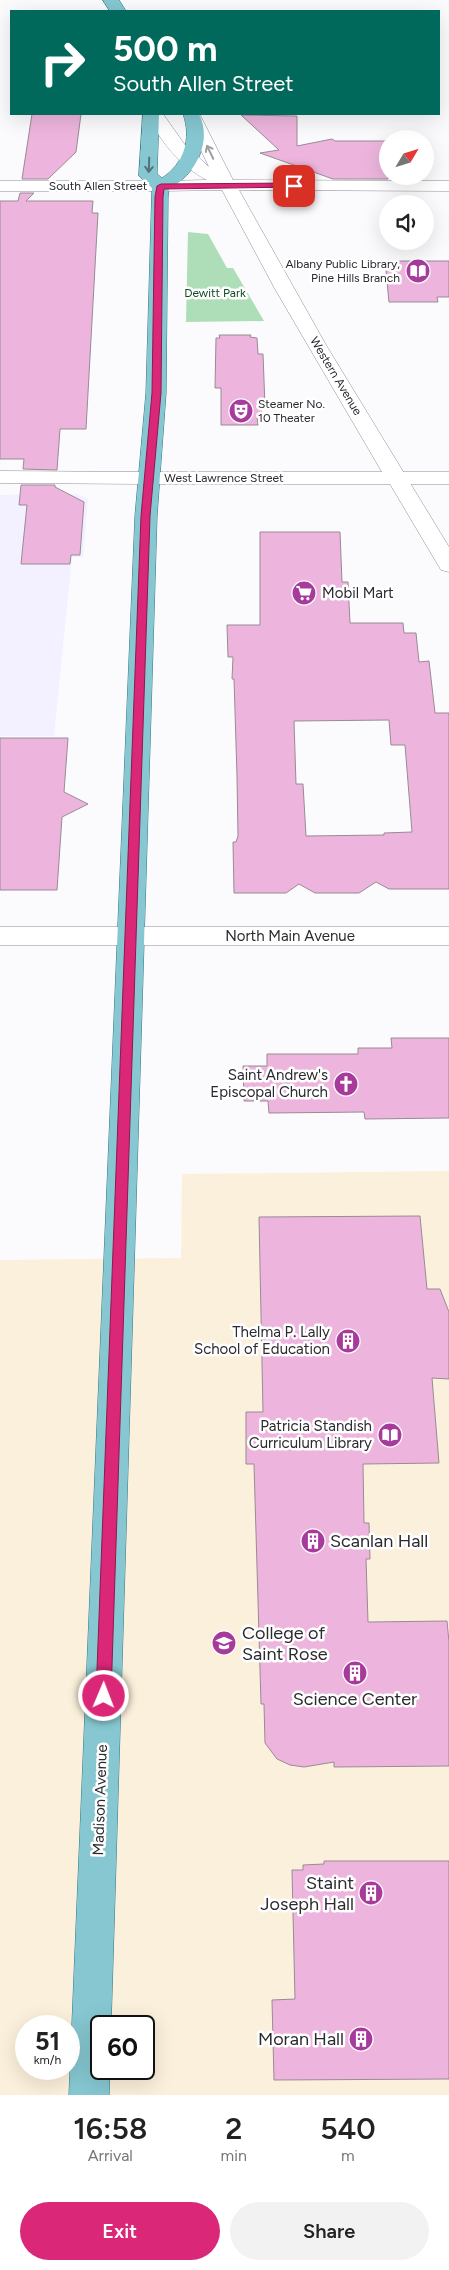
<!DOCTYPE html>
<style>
:root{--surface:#fff;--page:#f2f2f2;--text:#222;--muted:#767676;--accent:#db2777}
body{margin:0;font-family:Figtree,sans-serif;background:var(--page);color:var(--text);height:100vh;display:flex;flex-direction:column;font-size:19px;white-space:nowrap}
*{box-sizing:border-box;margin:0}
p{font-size:16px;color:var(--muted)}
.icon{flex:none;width:28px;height:28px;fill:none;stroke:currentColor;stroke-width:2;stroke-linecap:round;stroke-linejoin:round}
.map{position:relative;height:2095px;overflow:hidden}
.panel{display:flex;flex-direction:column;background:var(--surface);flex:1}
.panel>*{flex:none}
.hud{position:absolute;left:10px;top:10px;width:430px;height:105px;border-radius:0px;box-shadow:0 5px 20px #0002;background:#00695c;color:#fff;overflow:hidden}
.needle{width:32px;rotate:52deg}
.fabs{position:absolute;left:379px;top:130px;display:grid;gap:10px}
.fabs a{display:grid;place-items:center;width:55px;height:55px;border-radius:50%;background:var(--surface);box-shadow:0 5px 20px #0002;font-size:25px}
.speed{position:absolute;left:15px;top:2015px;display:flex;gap:10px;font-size:25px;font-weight:700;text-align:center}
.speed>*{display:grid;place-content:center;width:65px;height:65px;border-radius:50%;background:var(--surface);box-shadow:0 5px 20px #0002;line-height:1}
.speed small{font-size:12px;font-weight:400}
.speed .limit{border:2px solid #111;border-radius:8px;background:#fff;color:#111}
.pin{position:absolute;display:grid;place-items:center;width:42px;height:42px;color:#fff;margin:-21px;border-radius:10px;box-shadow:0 2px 8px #0006}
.me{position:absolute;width:55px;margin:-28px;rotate:1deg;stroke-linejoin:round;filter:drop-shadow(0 0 4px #0008)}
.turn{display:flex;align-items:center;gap:18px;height:105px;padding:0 20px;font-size:22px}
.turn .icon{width:65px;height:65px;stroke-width:2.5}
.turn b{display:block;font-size:35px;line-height:42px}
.eta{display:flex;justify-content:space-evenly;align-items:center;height:85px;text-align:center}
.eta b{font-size:30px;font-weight:600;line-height:35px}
.primary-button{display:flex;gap:10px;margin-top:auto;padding:10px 20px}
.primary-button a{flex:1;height:58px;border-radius:30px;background:var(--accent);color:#fff;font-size:20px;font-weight:600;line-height:58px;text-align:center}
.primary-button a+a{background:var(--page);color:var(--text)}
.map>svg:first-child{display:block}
.built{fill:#f3f1ff}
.education{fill:#fbf0db;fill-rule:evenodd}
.green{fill:#aedeb7}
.building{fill:#edb5dd;stroke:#988b94;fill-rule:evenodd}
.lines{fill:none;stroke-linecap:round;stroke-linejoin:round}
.minor-casing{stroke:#8d8b98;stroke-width:1}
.tertiary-casing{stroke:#8d8b98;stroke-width:1}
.primary-casing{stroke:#317885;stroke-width:1}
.minor{fill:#fff;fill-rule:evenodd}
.tertiary{fill:#fff;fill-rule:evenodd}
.primary{fill:#86c7d1;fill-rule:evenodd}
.oneway{stroke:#9f9fa1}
.oneway2{stroke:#537178}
.route{fill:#db2777;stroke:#8e194d}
.labels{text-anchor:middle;stroke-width:5;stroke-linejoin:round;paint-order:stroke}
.far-street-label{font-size:12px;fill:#2a2a2f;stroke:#fff}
.far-poi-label{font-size:12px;fill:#2a2a2f;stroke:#fff;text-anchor:end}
.far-park-label{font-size:12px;fill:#0e4b23;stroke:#fff}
.poi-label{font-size:15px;fill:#2a2a2f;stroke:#fff;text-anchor:end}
.street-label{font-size:15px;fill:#2a2a2f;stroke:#fff}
.near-poi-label{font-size:18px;fill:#2a2a2f;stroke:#fff;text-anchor:start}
</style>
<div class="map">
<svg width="449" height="2095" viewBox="0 0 449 2095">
<rect width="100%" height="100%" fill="#fbfafd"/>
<path class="built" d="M77,494L88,499L83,557H72L54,736H0V495Z"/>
<path class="education" d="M449,1171V2095H0V1260L181,1258L182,1174ZM26,2026H69V2069H26ZM101,2026H144V2069H101Z"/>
<path class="green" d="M188,232L208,234L227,268H233L264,321L186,322Z"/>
<path class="building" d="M32,114H81L76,152L48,179H22Z
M241,115L297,116V146L332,139L335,141H388V179H333L260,153L279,150Z
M20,193H34L26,201H93L92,213H98L86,429H60L57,470L23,469L24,459H0V201H18Z
M385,261H449V297H437L438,302H389Z
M219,335H251L250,337L257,338L258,354H263L265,406H261L262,416H257L258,425H221V388H215L216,338H220Z
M21,485H55V487L84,502L80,555H71L70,564H21L27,505H19Z
M260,532H340L342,582H348L350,623H403L404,633H416L419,662L429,661L435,713H449V889H389L376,882L359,893H315L299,884L286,893H234L233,842H236L238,836L237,776L234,679H232L233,657H228L227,625H260ZM389,720L391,745H405L412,832L384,833V835L306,836L303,784H296L294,721Z
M0,738H68L64,792L88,804L62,817L57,890H0Z
M391,1038H449V1118L365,1119L364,1112L269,1113L268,1101H244L243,1066H267V1054H358V1048H392Z
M420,1216L427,1289H440L449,1312V1379L432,1378L439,1463L363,1464L364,1523H369L370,1559H366L368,1622L447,1621L449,1642V1766L334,1767V1762L304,1767L290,1765L277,1759L265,1743L264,1704H261L254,1464H246V1412H263L259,1217Z
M324,1861H449V2079L274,2080L272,2000L295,1999L292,1870H303V1865L324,1864Z"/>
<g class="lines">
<defs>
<path id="minor" d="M0,181H161L167,182L170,186L167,190L161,191H0Z
M0,471L148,472L155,474L158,478L155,482L148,484L0,483Z
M398,472H449V484H398L391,482L388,478L391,474Z"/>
<path id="tertiary" d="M147,114H163L185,145L209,167L186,119L188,115H200L233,180L449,181V191L239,190L326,345L449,547V572L441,570L438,565L390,484H148L141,482L138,478L141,474L148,472H382L275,289L222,190L161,191L155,190L152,186L155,182L161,181L207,180C181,167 159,140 147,114Z
M0,927H449V945H0Z"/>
<path id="primary" d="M103,0H119L126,11H110Z
M143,114H159L157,174L162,178C184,164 192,138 183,114H199C213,142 195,175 169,189L168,197L166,393L157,516L111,2026H101V2069H110L109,2095H69L135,516L146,393L152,188L139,176Z"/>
</defs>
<use href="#minor" class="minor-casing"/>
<use href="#tertiary" class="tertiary-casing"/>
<use href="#primary" class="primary-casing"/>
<use href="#minor" class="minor"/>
<use href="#tertiary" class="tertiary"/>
<use href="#primary" class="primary"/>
</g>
<defs><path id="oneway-shaft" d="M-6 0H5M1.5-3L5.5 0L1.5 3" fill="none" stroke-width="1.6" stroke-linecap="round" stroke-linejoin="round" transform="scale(1.25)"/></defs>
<use class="oneway" href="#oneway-shaft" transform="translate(210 152) rotate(-116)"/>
<use class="oneway2" href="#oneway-shaft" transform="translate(149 165) rotate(92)"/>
<path class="route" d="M294,183L296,184V187L164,189L163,197L161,393L150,516L111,1696L109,1700L104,1702L99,1700L96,1696L141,516L152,393L155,197L157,186L161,184Z"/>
<defs>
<symbol id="library-disc" viewBox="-11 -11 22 22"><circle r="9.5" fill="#a63b9c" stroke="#fff"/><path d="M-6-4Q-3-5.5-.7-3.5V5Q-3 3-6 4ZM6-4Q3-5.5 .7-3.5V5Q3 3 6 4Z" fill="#fff"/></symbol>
<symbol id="theatre-disc" viewBox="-11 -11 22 22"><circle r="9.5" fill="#a63b9c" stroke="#fff"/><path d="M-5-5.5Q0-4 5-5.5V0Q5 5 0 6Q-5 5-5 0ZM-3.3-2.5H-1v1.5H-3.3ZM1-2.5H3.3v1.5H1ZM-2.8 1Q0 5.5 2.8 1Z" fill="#fff"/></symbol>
<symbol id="supermarket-disc" viewBox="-11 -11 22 22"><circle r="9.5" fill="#a63b9c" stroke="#fff"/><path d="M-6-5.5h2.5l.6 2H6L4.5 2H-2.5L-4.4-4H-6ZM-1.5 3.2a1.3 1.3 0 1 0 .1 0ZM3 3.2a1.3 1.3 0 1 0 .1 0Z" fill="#fff"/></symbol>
<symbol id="church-disc" viewBox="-11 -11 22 22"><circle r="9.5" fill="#a63b9c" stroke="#fff"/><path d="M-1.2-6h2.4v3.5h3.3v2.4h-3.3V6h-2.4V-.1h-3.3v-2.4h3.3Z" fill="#fff"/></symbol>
<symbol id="building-disc" viewBox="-11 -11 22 22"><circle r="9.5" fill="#a63b9c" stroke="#fff"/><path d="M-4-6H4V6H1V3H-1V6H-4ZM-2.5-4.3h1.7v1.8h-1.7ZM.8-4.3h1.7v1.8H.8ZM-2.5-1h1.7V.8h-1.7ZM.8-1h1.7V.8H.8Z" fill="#fff"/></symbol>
<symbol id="university-disc" viewBox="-11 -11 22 22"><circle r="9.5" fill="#a63b9c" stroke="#fff"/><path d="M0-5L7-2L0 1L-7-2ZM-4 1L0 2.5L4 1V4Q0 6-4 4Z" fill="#fff"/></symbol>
</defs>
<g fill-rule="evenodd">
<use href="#library-disc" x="404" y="257" width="28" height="28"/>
<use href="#theatre-disc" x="227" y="397" width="28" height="28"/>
<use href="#supermarket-disc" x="290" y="579" width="28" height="28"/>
<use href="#church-disc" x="332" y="1070" width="28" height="28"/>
<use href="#building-disc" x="334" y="1327" width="28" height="28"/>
<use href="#library-disc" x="376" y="1421" width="28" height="28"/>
<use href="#building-disc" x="299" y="1527" width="28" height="28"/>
<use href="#university-disc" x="210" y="1629" width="28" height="28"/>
<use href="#building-disc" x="341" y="1659" width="28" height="28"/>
<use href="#building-disc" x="357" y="1879" width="28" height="28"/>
<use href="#building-disc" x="347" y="2025" width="28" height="28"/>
</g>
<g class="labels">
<g class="far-street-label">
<text x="98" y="190">South Allen Street</text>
<text transform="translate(336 376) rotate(59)" y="4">Western Avenue</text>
<text x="224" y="482">West Lawrence Street</text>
</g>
<g class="far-poi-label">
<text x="400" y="268">Albany Public Library,<tspan x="400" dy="14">Pine Hills Branch</tspan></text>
<text x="258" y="408" text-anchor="start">Steamer No.<tspan x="258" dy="14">10 Theater</tspan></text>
</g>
<g class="far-park-label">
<text x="215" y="297">Dewitt Park</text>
</g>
<g class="poi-label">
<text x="322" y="598" text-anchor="start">Mobil Mart</text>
<text x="328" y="1080">Saint Andrew's<tspan x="328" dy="17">Episcopal Church</tspan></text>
<text x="330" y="1337">Thelma P. Lally<tspan x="330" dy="17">School of Education</tspan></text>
<text x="372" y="1431">Patricia Standish<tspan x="372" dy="17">Curriculum Library</tspan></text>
</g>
<g class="street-label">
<text x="290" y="941">North Main Avenue</text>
<text transform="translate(100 1800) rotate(-88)" y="5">Madison Avenue</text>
</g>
<g class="near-poi-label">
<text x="330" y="1547">Scanlan Hall</text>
<text x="242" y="1639">College of<tspan x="242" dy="21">Saint Rose</tspan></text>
<text x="355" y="1705" text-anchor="middle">Science Center</text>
<text x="354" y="1889" text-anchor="end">Staint<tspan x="354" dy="21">Joseph Hall</tspan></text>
<text x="344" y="2045" text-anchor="end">Moran Hall</text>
</g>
</g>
</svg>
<div class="fabs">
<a><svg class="needle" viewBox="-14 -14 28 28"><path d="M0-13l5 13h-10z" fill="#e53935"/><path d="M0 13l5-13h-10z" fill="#767676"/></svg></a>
<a><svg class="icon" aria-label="sound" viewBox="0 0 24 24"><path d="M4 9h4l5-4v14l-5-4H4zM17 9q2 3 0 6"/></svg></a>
</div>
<div class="speed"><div>51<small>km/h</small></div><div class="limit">60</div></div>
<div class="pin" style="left:294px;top:186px;background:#d93025"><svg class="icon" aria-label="arrive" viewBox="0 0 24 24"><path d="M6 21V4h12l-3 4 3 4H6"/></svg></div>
<svg class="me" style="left:104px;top:1696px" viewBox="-20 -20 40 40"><circle r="17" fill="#db2777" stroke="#fff" stroke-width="3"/><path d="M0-11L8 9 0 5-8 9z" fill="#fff"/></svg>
<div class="hud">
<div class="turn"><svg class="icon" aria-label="right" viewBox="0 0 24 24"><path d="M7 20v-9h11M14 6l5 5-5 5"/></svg><div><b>500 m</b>South Allen Street</div></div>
</div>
</div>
<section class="panel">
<div class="eta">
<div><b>16:58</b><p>Arrival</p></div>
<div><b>2</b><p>min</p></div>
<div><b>540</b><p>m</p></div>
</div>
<div class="primary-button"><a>Exit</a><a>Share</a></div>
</section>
